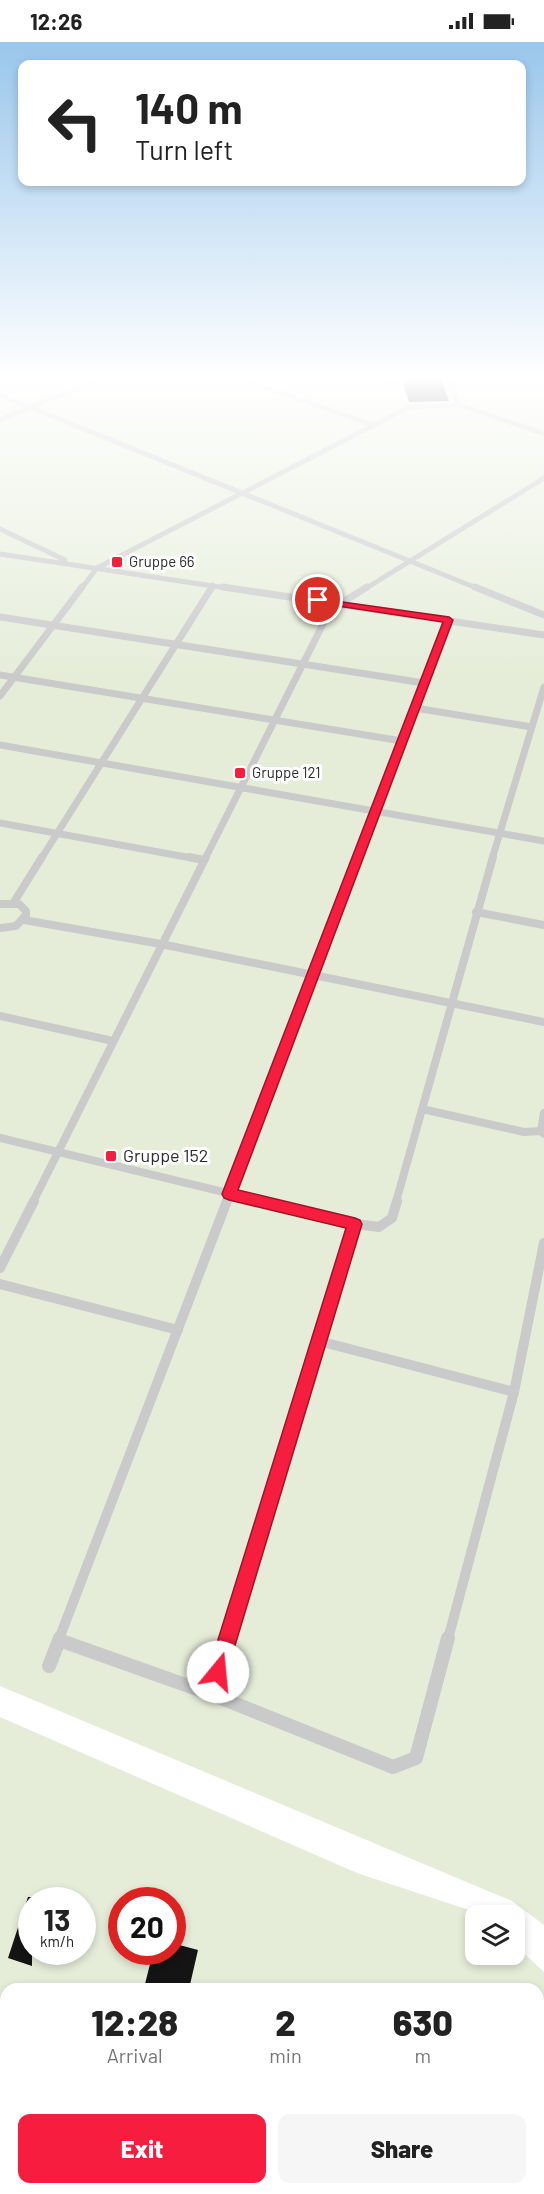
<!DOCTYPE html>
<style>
:root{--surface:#fff;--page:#f6f6f6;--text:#222;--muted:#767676;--accent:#f71d3e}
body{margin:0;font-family:Barlow,sans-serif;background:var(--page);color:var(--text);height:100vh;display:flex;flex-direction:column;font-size:22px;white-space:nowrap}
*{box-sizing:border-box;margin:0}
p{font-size:20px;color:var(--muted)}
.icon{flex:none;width:33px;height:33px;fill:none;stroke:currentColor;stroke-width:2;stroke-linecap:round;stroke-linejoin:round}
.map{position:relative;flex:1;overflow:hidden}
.details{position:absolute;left:0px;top:1941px;width:544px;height:212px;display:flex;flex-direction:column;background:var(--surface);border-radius:18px 18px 0 0;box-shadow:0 3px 9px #0003}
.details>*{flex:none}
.guide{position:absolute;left:18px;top:18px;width:508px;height:126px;border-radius:12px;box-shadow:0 3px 9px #0003;background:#fff;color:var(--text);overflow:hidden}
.buttons{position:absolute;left:465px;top:1863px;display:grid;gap:12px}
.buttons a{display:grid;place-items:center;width:60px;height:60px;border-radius:12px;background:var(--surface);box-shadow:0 3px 9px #0003;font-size:30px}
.speed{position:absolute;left:18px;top:1845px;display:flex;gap:12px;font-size:30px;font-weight:700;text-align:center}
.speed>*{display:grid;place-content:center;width:78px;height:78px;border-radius:50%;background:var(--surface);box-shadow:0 3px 9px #0003;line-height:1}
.speed small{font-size:15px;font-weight:400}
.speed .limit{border:9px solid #d22;background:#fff;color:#111}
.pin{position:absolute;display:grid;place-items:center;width:51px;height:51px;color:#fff;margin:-26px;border:3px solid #fff;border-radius:50%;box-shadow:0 2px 6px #0007}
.me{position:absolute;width:66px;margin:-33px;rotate:17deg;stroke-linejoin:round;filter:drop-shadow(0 0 4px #0008)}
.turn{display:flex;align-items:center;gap:21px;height:126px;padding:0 18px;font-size:27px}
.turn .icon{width:78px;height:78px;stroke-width:2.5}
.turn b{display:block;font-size:42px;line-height:51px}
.eta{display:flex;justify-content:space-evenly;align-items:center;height:102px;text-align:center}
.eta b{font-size:36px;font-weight:800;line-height:42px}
.action{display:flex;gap:12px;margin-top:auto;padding:12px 18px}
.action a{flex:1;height:69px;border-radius:12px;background:var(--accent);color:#fff;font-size:24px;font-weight:800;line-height:69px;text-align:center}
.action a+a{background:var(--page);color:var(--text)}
.status{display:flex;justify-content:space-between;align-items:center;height:42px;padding:0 30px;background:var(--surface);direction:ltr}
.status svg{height:16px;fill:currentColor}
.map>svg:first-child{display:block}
.green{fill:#e5edd9;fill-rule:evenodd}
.building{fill:#141414}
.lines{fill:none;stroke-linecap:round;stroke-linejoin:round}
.lane-far4{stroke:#cacaca;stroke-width:5}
.lane-far3{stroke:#cacaca;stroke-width:7}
.lane-far2{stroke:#cacaca;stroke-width:8}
.lane-far1{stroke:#cacaca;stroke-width:10}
.lane{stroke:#cacaca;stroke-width:14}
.route{fill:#f71d3e;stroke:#a11328;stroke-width:1.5}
.poi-dot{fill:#f71d3e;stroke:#fff;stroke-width:2}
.labels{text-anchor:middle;stroke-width:6;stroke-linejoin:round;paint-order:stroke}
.far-poi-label{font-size:15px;fill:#2d2d2d;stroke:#fff;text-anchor:start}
.poi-label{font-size:18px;fill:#2d2d2d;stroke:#fff;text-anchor:start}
</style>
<div class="status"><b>12:26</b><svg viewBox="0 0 49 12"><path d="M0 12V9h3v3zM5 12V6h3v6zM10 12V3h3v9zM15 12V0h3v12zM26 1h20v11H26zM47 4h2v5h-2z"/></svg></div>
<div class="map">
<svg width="544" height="2152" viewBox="0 0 544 2152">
<rect width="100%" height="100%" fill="#fff"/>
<path class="green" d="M0,334H544V1883L512,1859L0,1644Z
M0,1675L357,1831L481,1872L482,1873L476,1874V1912H514L515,1903L544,1930V2152H0ZM32,1858H82V1910H32ZM122,1858H172V1910H122ZM6,1947H538V2146H6Z"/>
<path class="building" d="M405,334H440L449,359L409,360L403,341H406Z
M28,1855H32V1924L8,1916Z
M172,1901L198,1908L189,1947H161L145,1942L153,1910H172Z"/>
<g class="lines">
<path class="lane-far4" d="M232,334L373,383
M370,334L397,343L400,334
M451,342L468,334
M0,353L479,547
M459,363L544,392
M0,378L106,334
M0,487L65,518
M0,512L233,547
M81,547L97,526L409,365L459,363L448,334
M211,547L213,543
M365,547L544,436"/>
<path class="lane-far3" d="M223,545L544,593
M475,545L544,573
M0,575L424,641
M0,633L402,699
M0,654L82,545
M415,666L532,685
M0,703L544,799
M0,781L197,817
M41,817L212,545
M205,817L330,568L367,545
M358,817L449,578
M492,817L544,645"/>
<path class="lane-far2" d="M189,815L204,818
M14,860L42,815
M0,862H19L26,869V873L16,884L0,886
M476,870L544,883
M24,878L161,902L544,980
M0,974L113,999
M422,1067L524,1090L541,1089
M544,1071L541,1089L544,1092
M0,1096L265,1160
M33,1160L206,815
M226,1160L358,815
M396,1160L493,815"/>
<path class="lane-far1" d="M259,1159L355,1182L379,1185L392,1176L397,1159
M0,1226L34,1159
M0,1242L178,1288
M319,1299L514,1350
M59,1597L227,1159
M228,1597L355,1182
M448,1597L514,1350L544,1201"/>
<path class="lane" d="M59,1598L211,1652L393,1725L416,1716L448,1596
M49,1624L60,1596
M211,1652L228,1596"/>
</g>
<linearGradient id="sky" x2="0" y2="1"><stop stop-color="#99c6eb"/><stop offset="0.53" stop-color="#fff"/><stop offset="1" stop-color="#fff" stop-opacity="0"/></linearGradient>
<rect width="544" height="635" fill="url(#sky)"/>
<path class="route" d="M314,556L449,575L453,578L238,1148L355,1176L360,1178L362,1182L227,1630L224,1637L218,1640L211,1637L208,1630L346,1186L229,1158L224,1156L222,1152L443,580L318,561L314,560Z"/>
<g class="poi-dot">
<rect x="111" y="514" width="12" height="12" rx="3"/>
<rect x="234" y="725" width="12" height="12" rx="3"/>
<rect x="105" y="1108" width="12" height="12" rx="3"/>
</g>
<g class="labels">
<g class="far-poi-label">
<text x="129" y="525">Gruppe 66</text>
<text x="252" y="736">Gruppe 121</text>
</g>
<g class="poi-label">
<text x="123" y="1120">Gruppe 152</text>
</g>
</g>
</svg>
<div class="buttons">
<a><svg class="icon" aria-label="layers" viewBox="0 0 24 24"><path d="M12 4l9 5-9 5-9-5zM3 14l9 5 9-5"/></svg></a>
</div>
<div class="speed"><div>13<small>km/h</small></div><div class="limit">20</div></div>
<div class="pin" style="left:318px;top:558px;background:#d93025"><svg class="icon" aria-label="arrive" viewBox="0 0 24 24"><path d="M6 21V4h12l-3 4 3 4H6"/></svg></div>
<svg class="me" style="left:218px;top:1630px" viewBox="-20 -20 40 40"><circle r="19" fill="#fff"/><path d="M0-13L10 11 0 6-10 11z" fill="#f71d3e"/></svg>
<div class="guide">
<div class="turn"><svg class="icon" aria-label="left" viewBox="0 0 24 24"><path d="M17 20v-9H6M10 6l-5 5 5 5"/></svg><div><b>140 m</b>Turn left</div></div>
</div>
<section class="details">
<div class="eta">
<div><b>12:28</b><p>Arrival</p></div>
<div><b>2</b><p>min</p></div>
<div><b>630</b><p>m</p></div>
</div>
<div class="action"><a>Exit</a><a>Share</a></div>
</section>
</div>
